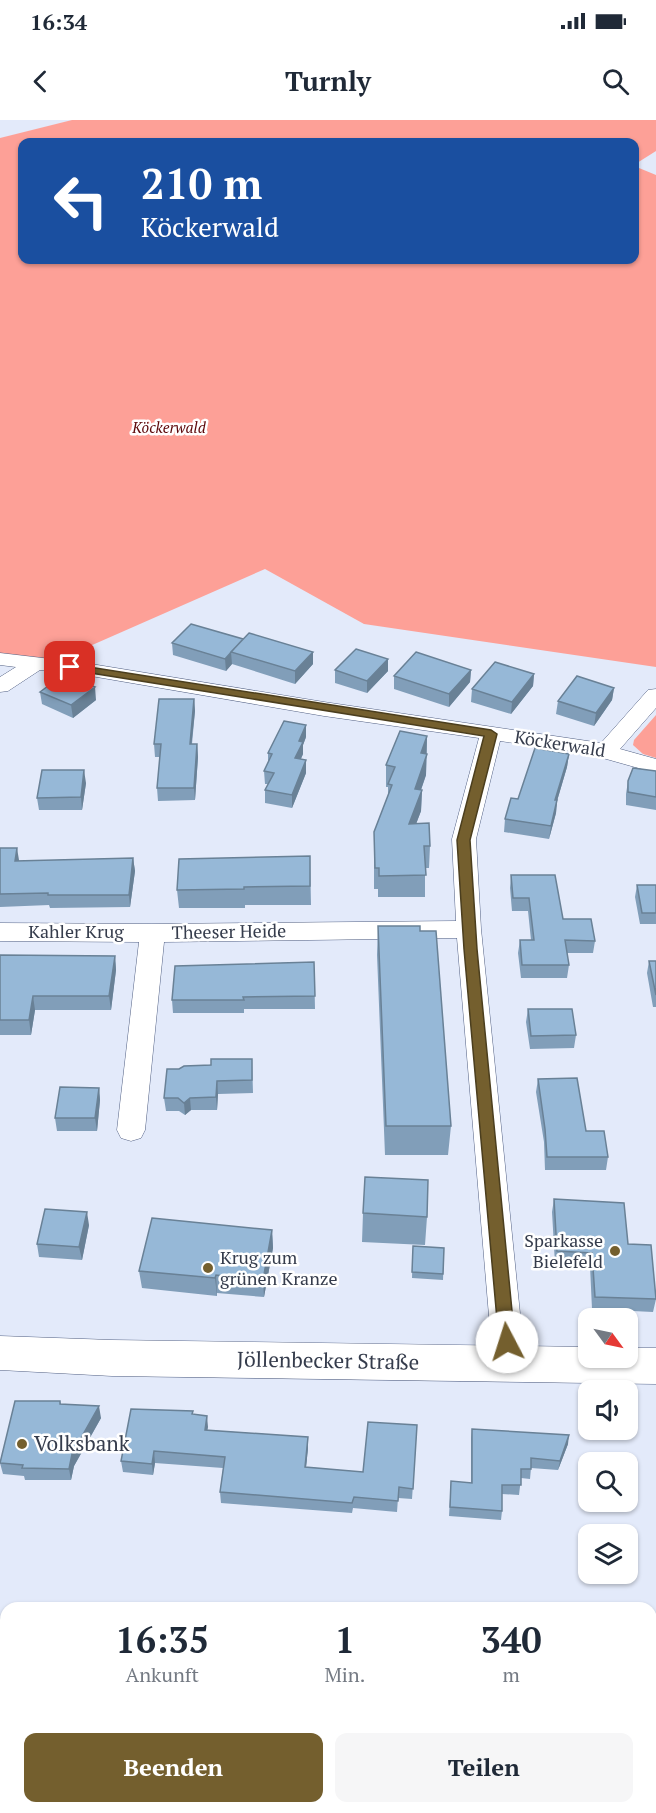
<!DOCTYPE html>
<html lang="de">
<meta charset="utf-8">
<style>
:root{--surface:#fff;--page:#f6f6f7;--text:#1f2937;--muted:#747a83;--accent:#745f2e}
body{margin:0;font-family:"PT Serif",serif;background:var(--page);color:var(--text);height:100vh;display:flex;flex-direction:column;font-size:22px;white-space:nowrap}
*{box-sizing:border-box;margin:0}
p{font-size:20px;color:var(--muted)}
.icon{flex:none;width:33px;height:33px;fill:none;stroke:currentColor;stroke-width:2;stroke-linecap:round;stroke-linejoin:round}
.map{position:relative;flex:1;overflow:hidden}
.drawer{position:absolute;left:0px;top:1482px;width:657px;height:212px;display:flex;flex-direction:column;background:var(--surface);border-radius:18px 18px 0 0;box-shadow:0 2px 4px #0004}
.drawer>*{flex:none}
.top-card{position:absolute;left:18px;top:18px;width:621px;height:126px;border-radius:12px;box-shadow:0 2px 4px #0004;background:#1a4fa0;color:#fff;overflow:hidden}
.needle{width:39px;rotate:123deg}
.tools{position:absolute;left:578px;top:1188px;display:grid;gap:12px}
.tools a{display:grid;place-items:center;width:60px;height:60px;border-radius:12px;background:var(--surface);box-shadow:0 2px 4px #0004;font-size:30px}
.pin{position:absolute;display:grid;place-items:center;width:51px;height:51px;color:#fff;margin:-26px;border-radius:12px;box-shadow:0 3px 9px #0006}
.me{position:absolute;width:66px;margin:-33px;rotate:355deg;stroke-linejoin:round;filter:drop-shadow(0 0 4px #0008)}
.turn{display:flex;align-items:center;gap:21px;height:126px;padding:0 24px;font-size:27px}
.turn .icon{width:78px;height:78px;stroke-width:2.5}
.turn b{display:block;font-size:42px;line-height:51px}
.eta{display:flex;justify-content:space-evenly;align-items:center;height:102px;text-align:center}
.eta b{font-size:36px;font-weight:700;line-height:42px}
.cta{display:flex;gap:12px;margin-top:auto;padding:12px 24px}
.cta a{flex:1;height:69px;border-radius:12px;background:var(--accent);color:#fff;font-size:24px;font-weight:700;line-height:69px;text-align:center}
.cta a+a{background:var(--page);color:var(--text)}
.status{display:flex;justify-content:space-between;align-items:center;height:42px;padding:0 30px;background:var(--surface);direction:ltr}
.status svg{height:16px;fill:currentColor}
header{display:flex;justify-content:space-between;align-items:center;height:78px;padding:0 24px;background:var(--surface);font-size:27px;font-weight:700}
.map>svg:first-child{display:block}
.green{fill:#fda097;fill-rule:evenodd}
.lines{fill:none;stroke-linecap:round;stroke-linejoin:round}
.minor-casing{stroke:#526083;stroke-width:1}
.major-casing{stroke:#526083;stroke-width:1}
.minor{fill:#fff;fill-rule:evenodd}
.major{fill:#fff;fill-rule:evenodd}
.wall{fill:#819eb9}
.shaded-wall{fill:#698196}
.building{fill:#96b8d7;stroke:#698196;stroke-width:1.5}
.route{fill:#745f2e;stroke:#4b3e1e;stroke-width:1.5}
.poi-dot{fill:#745f2e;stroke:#fff;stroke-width:2}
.labels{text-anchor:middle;stroke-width:5;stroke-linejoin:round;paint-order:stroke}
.far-park-label{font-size:15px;font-style:italic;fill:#5c0709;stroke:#fff}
.street-label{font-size:18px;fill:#353c4c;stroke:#fff}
.poi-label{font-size:18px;fill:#353c4c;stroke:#fff;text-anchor:end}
.near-street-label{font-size:21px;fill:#353c4c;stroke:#fff}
.near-poi-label{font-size:21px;fill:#353c4c;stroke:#fff;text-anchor:start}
</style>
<div class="status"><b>16:34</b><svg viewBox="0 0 49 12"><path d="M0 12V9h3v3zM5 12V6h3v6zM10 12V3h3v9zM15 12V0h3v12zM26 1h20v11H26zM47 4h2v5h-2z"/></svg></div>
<header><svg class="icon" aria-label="back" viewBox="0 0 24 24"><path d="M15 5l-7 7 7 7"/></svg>Turnly<svg class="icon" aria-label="search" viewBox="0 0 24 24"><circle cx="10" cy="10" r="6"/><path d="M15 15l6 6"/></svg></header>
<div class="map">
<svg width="656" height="1693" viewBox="0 0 656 1693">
<rect width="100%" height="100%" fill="#e3eafa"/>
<path class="green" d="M72,0H656V31L637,43L639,48L656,55V547L364,504L265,449L49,544L0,538V18ZM22,22H634V140H22Z
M656,595V638L643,634L633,625L634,620Z"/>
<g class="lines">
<defs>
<path id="minor" d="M0,533L85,543L324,582L601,623L648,570L656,569V588L620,629L656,639V653L585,633L500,621L476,719L481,809L525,1243L520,1253L509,1257L498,1253L493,1243L457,818L164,822L145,1010L141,1018L131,1021L121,1018L117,1010L139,822L0,821V803L152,804L456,801L452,719L479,618L324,596L85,555L40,550L8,571L0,572V557L16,547L0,545Z"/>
<path id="major" d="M0,1216L112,1220L588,1227V1238H627V1228H656V1264L112,1256L0,1250Z"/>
</defs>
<use href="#minor" class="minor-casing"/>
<use href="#major" class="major-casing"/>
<use href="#minor" class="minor"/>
<use href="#major" class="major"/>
</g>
<path class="wall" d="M172,523L313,544L295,564L232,544L226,551L173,535Z
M335,550L388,551L367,573L335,563Z
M471,550L470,562L449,587L394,569V556Z
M534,554L533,566L511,594L471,582L472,569Z
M614,568L612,580L594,606L556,594L558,581Z
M40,572L96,580L73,598L42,584Z
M194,579L195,591L192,624H197L198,637L195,680L158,681L157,668L160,637H155L154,624Z
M427,616L426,655L421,670H422L421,691L416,704L430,726L429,748H425V777H378V769H374V712L388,676V667H386V645Z
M306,617L303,625V634L301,639L306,640V653L292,688L265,683V670L268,664H265L264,651L268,643V633Z
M569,634L567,647L557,681L556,693L549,719L504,712L505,699L518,679Z
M656,651V690L626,685V674L628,661Z
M86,663L82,690H39L37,678Z
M0,728L19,741L133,738L135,751L130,787L50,788L49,785L0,787Z
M310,736L311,785H245V788H179L177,770Z
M511,755L563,799L595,821L593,833H567L569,845L567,858H521L518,833L520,820H531L528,791H512L510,768Z
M637,765H656V804H640L635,777Z
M378,806L451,1006L448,1035H385L377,835Z
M0,835L115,836L116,850L111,890H35L31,915H0Z
M649,841H656V887H653L647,853Z
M314,842L315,889H244V893H173L172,880Z
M528,889L576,915L574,928L530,929L526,902Z
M252,939L253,973L218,974L217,990H191L185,995L179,991H166L164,978L179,949Z
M538,959L608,1037L606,1050H545L544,1022L536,972Z
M99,968L100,980L97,1011H57L55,998Z
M554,1079L628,1124L656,1179L653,1192L592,1189L590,1146L555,1144L552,1092Z
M363,1093L427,1097L425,1125L362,1122Z
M89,1105L82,1140L39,1137L37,1124Z
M272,1110L273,1128L264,1177L217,1173V1176L142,1168L139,1151Z
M413,1126L444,1128L443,1160L412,1158Z
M60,1281L61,1284L101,1298L74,1346L71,1360H25L24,1356L3,1354L0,1343Z
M193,1295L207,1296V1310L308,1317V1328L306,1347L363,1352L417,1305L412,1379L398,1378L397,1392L353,1388L352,1393L221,1383L220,1372L223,1348L155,1343L153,1355L123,1352L121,1341Z
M472,1309L568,1324L558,1350L531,1348L530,1359L521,1358L519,1375L502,1374V1391L501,1400L449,1396L451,1361L471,1363V1318Z
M124,1688H151L148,1693H133Z"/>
<path class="shaded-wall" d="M243,519L231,532L232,544L226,551L225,539Z
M313,532V544L295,564V551Z
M388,539V551L367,573V561Z
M471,550L470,562L449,587V574Z
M534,554L533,566L511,594L512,582Z
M95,567L96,580L73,598L71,585Z
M614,568L612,580L594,606L596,593Z
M194,579L195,591L190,637V624Z
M306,605V617L303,625V634L295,651V638L299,621Z
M427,616L426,655L414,690L422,670L421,691L408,725L409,704L421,633Z
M197,624L198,637L195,680L194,668Z
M569,634L567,647L557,681L556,693L549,719L555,680Z
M306,640V653L292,688V675Z
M84,650L86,663L82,690L81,677Z
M17,728L19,740L17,753L15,741Z
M133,738L135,751L130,787L129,775Z
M115,836L116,850L111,890L109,876Z
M33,876L35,890L31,915L29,900Z
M217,961L218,974L217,990L216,977Z
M99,968L100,980L97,1011L95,998Z
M190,978L191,990L185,995L184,983Z
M87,1092L89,1105L82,1140L79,1127Z
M272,1110L273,1128L264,1177L263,1160Z
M216,1155L217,1173V1176L215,1158Z
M99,1286L101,1298L74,1346L71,1360L69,1349L72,1334Z
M207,1296L208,1307L206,1321L205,1310Z
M569,1315L568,1324L558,1350L560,1341Z
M308,1317V1328L305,1358V1347Z
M154,1331L155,1343L153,1355L152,1344Z
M6,1637V1652L0,1661V1646Z
M117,1688H120L122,1693H113Z
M148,1688H151L148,1693H145Z
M367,1688H372L368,1693H363Z"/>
<path class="building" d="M191,504L243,519L225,539L172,523Z
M249,513L313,532L295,551L231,532Z
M356,529L388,539L367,561L335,550Z
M416,532L471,550L449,574L394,556Z
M495,542L534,554L512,582L472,569Z
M64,554L95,567L71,585L40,572Z
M577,556L614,568L596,593L558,581Z
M159,579H194L190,624H197L194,668H157L161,624H154Z
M284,601L306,605L299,621L303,622L295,638L306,640L292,675L265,670L274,653L264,651L272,634L268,633Z
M400,611L427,616L421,633L427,634L415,669L422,670L409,704L429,703L430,726H424L426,755L379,756V748H375L374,712L392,665L388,664L395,647L386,645Z
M535,628L569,634L555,680H557L551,706L505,699L511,678L518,679Z
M633,648L656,651V677L628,672V661Z
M42,650H84L81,677L37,678Z
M0,728H17L15,741L133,738L129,775H48V773L0,774Z
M310,736V766L244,767V769L177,770L179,739Z
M511,755H555L563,799H591L595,821L565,820L569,845H522L520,820H534L529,778H513Z
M637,765H656V793H642Z
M378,806H420V811H436L451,1006H386Z
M0,835L115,836L109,876H33L29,900H0Z
M649,841H656V875Z
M314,842L315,876L243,877L244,880H172L175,846Z
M528,889H572L576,915L531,916Z
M211,939H252V960L217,961L216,977L190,978L184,983L178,978H164L167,949H179L184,946L211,945Z
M577,958L586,1011H604L608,1037H547L545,1009L538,959Z
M60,967L99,968L95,998H55Z
M365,1057L428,1060L427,1097L363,1093Z
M554,1079L624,1083L628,1124L651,1125L656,1179L595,1177L592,1133L557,1131Z
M45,1089L87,1092L79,1127L37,1124Z
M152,1098L272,1110L263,1160L216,1155L215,1158L139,1151Z
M413,1126L444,1128L443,1154L412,1152Z
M15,1281H60V1284L99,1286L72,1334L69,1349L22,1348L23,1345L0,1343Z
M131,1289L193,1291L192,1294L207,1296L205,1310L308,1317L305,1347L363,1352L368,1302L417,1305L413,1369L399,1367L398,1381L354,1377L352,1383L220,1372L225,1337L154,1331L152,1344L121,1341Z
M472,1309L569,1315L560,1341L531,1338V1349H521V1365H502V1391L450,1387L451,1361L472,1363Z
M0,1598L6,1602V1637L0,1646Z
M651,1687L653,1688L651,1693H595L597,1688Z
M51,1688H117L113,1693H47Z
M131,1688H148L145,1693H139Z
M191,1688H198L203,1691L205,1688H226L235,1693H187Z
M279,1688H367L363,1693H276Z"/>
<path class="route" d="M70,544L491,610L497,614L470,720L477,829L515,1222L513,1227L507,1230L501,1227L499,1222L464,829L457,720L484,616L66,549V545Z"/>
<g class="poi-dot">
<circle cx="615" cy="1131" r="6"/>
<circle cx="208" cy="1148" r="6"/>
<circle cx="22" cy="1324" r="6"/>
</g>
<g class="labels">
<g class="far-park-label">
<text x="169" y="313">Köckerwald</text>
</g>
<g class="street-label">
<text transform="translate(560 624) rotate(9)" y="6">Köckerwald</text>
<text x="76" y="818">Kahler Krug</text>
<text transform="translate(229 812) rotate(-1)" y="6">Theeser Heide</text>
</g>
<g class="poi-label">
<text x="603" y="1127">Sparkasse<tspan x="603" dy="21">Bielefeld</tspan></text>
<text x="220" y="1144" text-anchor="start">Krug zum<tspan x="220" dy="21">grünen Kranze</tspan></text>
</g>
<g class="near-street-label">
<text transform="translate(328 1241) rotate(1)" y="7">Jöllenbecker Straße</text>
</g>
<g class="near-poi-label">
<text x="34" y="1331">Volksbank</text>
</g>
</g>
</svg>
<div class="tools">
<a><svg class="needle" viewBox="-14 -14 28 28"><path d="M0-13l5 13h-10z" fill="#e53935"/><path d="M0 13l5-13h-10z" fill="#747a83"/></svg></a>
<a><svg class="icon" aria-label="sound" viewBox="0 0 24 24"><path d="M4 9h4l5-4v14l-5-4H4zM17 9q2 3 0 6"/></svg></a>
<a><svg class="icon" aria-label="search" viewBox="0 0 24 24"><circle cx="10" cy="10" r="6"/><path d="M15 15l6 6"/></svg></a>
<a><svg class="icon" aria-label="layers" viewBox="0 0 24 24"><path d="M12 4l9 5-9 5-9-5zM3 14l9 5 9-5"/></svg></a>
</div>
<div class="pin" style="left:70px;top:547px;background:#d93025"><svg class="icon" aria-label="arrive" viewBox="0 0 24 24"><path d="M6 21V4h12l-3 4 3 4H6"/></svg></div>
<svg class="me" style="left:507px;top:1222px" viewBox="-20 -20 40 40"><circle r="19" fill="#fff"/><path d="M0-13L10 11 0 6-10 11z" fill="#745f2e"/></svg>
<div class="top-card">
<div class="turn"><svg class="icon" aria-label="left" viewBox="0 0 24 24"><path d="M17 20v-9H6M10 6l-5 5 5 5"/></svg><div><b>210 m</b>Köckerwald</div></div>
</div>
<section class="drawer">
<div class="eta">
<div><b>16:35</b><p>Ankunft</p></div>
<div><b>1</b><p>Min.</p></div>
<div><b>340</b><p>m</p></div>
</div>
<div class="cta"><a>Beenden</a><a>Teilen</a></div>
</section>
</div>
